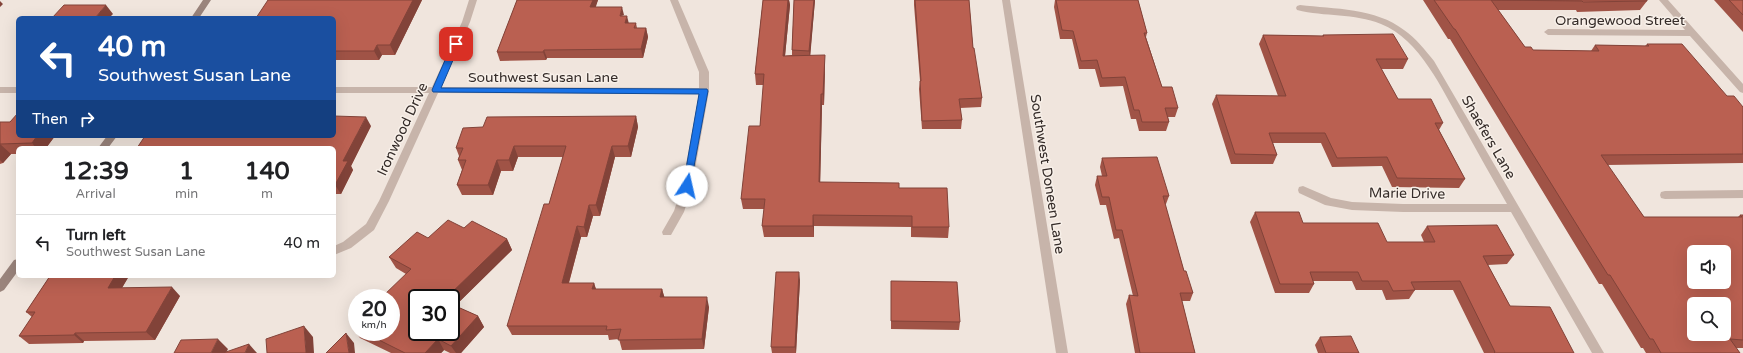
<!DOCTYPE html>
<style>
:root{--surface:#fff;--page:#f6f6f6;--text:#202124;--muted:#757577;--line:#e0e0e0}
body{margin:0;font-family:"Varela Round",sans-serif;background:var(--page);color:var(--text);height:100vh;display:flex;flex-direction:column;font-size:15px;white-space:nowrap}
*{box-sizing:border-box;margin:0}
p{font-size:13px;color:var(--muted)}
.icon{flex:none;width:22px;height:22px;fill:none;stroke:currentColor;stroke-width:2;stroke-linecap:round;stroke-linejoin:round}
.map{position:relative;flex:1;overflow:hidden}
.panel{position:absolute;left:16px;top:146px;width:320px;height:132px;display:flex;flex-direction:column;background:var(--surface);border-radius:6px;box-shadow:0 4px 16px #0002}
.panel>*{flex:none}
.guide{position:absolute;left:16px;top:16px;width:320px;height:122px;border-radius:6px;box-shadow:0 4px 16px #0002;background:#1a4fa0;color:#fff;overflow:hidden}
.buttons{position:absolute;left:1687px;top:245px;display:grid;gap:8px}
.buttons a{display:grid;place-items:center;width:44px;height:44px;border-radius:6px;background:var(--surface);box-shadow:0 4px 16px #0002;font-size:20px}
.speed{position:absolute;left:348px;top:289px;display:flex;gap:8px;font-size:20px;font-weight:700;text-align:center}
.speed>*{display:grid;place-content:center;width:52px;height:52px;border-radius:50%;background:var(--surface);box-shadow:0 4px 16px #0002;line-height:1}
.speed small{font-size:10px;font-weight:400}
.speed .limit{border:2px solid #111;border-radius:6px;background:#fff;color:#111}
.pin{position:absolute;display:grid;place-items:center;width:34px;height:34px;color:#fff;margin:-17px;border-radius:8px;box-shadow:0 2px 6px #0006}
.me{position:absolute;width:44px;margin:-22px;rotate:10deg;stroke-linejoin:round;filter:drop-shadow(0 0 3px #0008)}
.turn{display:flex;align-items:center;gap:14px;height:84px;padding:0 16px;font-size:18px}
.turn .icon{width:52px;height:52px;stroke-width:2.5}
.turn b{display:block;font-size:28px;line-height:34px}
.then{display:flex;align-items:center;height:38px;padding:0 16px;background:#0003;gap:8px;font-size:15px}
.eta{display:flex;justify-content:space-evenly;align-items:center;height:68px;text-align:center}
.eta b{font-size:24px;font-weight:800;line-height:28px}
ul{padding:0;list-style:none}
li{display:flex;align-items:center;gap:12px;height:56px;padding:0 16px;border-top:1px solid var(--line)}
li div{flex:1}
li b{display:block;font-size:15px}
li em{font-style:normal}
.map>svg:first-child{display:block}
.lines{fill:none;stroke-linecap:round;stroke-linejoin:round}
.street{fill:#c7b4aa;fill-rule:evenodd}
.secondary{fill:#9a847c;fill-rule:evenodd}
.wall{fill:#a05346}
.shaded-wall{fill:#824339}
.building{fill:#ba6051;stroke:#824339;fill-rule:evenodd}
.route{fill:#1a73e8;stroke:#114b97}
.labels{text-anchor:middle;stroke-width:3;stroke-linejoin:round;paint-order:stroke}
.street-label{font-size:14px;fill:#352c29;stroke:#f8f0e9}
</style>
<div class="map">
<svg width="1743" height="353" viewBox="0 0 1743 353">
<rect width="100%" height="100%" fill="#f0e5dd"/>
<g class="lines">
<path class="street" d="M469,0H477L470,22L441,87L699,88V72L670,0H678L709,72V91L692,186L684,212L671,235H663L662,232L674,211L682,186L699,94L438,93L389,201L374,230L351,248L334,255V246L343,242L366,224L379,201L429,93H334V87H432L462,22Z
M1002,0H1010L1068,353H1056Z
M1659,0H1668L1743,84V93L1740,92L1690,36L1548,35L1544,32L1548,29L1685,30Z
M1300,5C1334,9 1376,8 1404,30C1416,38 1425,50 1434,61L1604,353H1592L1511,212H1403L1352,210L1325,205L1299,193L1298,190L1299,187L1303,186L1331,198L1352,202L1403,204H1507C1492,178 1477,151 1462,124C1442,90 1420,39 1381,24C1354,13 1325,17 1297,10L1296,8L1297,6Z
M0,87H18V93H0Z
M1743,190V198L1665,199L1661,198L1660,195L1661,192L1665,191Z"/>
<path class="secondary" d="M203,0H211L199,18H191Z
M107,136H117L108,148H98Z
M18,259V271L4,290L0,292V279L14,260Z"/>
</g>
<path class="wall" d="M268,0H422L395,55H382L379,60H334V18Z
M517,0H598L595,7L624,16L628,23H636L637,28H646L648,37L643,58H547L546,60L500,61L497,52Z
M763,0H789L790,5L785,56L792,55V50L794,0H815L810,55L825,66L824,105H822L820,182L899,188L949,227L948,238L911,237V227L814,226V237H764L762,226L764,209H743L741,199L760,126L764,85H756L755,74Z
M914,0H969L973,48L982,98L981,107L960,108L962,120L961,129H922L919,89L920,81L914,5Z
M1055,0H1138L1147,33L1146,37L1162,87L1178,108L1175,117H1168L1169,122L1166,131H1139L1136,119H1131L1123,86L1100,87L1095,69H1079L1072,39H1060L1054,7Z
M1423,0H1647V1L1640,10L1577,12L1576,10H1498L1525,47L1533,50L1591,51L1595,45L1645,46L1647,44L1743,107V163L1607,165L1644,217H1738L1740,215H1743V348H1736L1740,353H1646L1643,348H1641L1602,284H1599L1450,39H1448Z
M1714,0H1743V32Z
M1263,35L1322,36L1323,35L1408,59L1403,69H1381L1398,99L1443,123L1439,130L1465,179L1459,188L1392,187L1382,166L1332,167L1321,143H1273L1277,155L1273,164H1231L1212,104L1216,95L1278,96L1259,44Z
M636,116L638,127L631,157H615L600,216H593L587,237H581L569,283H594L596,289H662L664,297L709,307L704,349L622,350L619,339L609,340L608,335H512L507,326L549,204L563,157H518L513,171H501L493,195H462L457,185L462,170L458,160L459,156L456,148L483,127Z
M0,122L18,136H55L46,148H18V154H11L3,163L0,164Z
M371,126L351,166L353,170L341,194H334V148Z
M1102,158L1169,196L1166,204H1165L1184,271L1193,293L1190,301H1182L1195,353H1135L1126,304L1129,295L1133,296L1119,238L1114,239L1106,205H1100L1095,185L1097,176H1102L1100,167Z
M1255,212L1387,242H1424L1421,235L1427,226L1514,255L1507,264L1488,265L1510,306L1574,353H1484L1453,290H1415L1409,299L1386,300L1382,290H1356L1352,281H1313L1314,284L1309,293H1275L1250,222Z
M464,228L507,239L512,250L455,306L478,316L484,327L461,353H450L444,350L441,353H391L360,338L352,327L357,322V332H391L406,274L396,268L389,257L428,238Z
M50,276H129L122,288L180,296L155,340L84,341L83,343L29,344L19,336L32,317L26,312Z
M800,280L796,353H772L771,347Z
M891,289L960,322L959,330L891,329Z
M1320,337L1359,353H1318L1315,345Z"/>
<path class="shaded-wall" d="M413,0H422L395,55L390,45Z
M593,0H598L593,16L590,7Z
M788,0H789L790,5L784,66L783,56Z
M814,0H815L810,59L809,51Z
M0,1L3,4L0,7Z
M106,5L113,14L109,18H95Z
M622,7L624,15L620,16Z
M627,16L629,24L625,23Z
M646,28L648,37L643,58L641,49Z
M377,45L382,55L379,60L374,51Z
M544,50L547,58L546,60L543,52Z
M825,55V66L824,105L823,94Z
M821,94L822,105L820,192L819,182Z
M636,116L638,127L631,157L628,146Z
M366,117L371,126L351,166L353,170L341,194L335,185L343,161Z
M37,136H55L46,148H36L32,143Z
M0,144L11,154L3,163L0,160Z
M514,146L518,157L513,171L509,160Z
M612,146L615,157L600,216L596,205Z
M497,160L501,171L493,195L488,185Z
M589,205L593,216L587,237L584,227Z
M813,215L814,226V237L813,226Z
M577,226L581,237L566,293L562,283Z
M507,239L512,250L451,310V298H446Z
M799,272L800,280L796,353L795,347Z
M115,276H129L117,296L108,288Z
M594,283L597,293L592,289Z
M172,287L180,296L155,340L146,332Z
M662,289L665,299L660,297Z
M707,297L709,307L704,349L702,339Z
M478,316L484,327L461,353H456L451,346Z
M304,326L313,337L314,353H306Z
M75,333L84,341L83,343L74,335Z
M346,333L354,343L355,353H349Z
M218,339L228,349L226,353H211Z
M438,339L444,350L441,353H425Z
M249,344L257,353H245Z"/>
<path class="building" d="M268,0H413L390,45H377L374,51H334V18H256Z
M517,0H593L590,7H622L620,16H627L625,23H636L634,28H646L641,49L544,50L543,52H497Z
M763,0H788L783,56L825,55L823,94H821L819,182L899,183V188H947L949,227H912V216L813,215V226H762L765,199H741L749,126H760L764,74H755Z
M794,0H814L809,51L792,50Z
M915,0H969L973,48H974L982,98L959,99L962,120L922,121L920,81H921Z
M1056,0H1138L1147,33H1144L1162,87H1172L1178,108H1165L1169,122H1142L1139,110H1134L1125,77L1102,78L1097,60L1081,61L1073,31L1062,30Z
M1434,0H1647V1L1583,2L1582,1L1491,0L1525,47H1531L1533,50L1599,51L1595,45L1649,46L1647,44H1682L1727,96H1734L1743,107V154L1601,155L1644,217H1742L1740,215H1743V340L1730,339L1740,353H1661L1653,339H1650L1610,275H1608L1455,29H1454ZM1694,252H1724V282H1694ZM1694,304H1724V334H1694Z
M1729,0H1743V15Z
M64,5H106L95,18H52Z
M1393,34L1408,59H1376L1398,99H1431L1443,123H1435L1465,179L1397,178L1387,157L1337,158L1325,133H1269L1277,155L1235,154L1216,95L1286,96L1263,35L1324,36L1323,35Z
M18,113V136H37L32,143L0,144V122H10Z
M334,116L366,117L343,161H348L335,185H334V148H137L145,136H334Z
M636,116L628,146H612L596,205H589L584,227L577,226L562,283H594L592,289H662L660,297H707L702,339L618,340L621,329L606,330L607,326H507L544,204H549L566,146H514L509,160H497L488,185H457L466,160H458L463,148H456L463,128L483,127L487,117Z
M1157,157L1169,196H1163L1184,271H1186L1193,293H1180L1195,353H1140L1129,295L1138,296L1122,230H1116L1109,197H1102L1097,176H1107L1102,158Z
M1255,212H1299L1303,223H1378L1387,242H1435L1427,226L1497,225L1514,255L1483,256L1510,306L1550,307L1574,353H1495L1494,352H1495L1460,281L1411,282L1415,290L1393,291L1388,281H1362L1358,272H1310L1314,284H1280Z
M448,220L464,228L472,221L507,239L446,298H417V332H451V304L478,316L451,346L438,339L425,353H405L363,332H391V298H381L411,269L389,257L417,232L428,238Z
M776,272H799L795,347H771Z
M50,276H115L108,288L172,287L146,332L75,333L74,335L19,336L35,312H26Z
M891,281L957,282L960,322L891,321Z
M357,322V329L352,327Z
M304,326L306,353H267L266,339Z
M346,333L349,353H326Z
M1351,336L1359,353H1326L1320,337Z
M218,339L211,353H174L181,340Z
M249,344L245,353H223Z"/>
<path class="route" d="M453,42H456L460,44L441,88L707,89L708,91L690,188L687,189L683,186L699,94L433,92L432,90Z"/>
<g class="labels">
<g class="street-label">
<text x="1620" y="25">Orangewood Street</text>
<text x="543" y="82">Southwest Susan Lane</text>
<text transform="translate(402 129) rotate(-65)" y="5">Ironwood Drive</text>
<text transform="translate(1489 137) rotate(60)" y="5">Shaefers Lane</text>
<text transform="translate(1048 174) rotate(81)" y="5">Southwest Doneen Lane</text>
<text transform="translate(1407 193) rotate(1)" y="5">Marie Drive</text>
</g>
</g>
</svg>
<div class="buttons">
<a><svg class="icon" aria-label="sound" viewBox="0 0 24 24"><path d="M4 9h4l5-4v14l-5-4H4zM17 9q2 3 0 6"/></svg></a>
<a><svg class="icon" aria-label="search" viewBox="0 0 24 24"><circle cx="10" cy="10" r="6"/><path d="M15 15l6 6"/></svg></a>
</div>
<div class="speed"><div>20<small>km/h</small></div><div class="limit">30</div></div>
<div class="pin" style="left:456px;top:44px;background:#d93025"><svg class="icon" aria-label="arrive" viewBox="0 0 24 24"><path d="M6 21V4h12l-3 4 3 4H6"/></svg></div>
<svg class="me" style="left:687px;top:186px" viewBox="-20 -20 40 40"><circle r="19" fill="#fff"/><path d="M0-13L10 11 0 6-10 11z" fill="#1a73e8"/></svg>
<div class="guide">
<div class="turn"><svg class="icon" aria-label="left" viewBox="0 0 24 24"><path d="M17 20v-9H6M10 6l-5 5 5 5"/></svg><div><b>40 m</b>Southwest Susan Lane</div></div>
<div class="then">Then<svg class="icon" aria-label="right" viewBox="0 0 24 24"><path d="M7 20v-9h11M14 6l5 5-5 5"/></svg></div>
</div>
<section class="panel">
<div class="eta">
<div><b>12:39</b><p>Arrival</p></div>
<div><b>1</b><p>min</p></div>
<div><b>140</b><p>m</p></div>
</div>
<ul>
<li><svg class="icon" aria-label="left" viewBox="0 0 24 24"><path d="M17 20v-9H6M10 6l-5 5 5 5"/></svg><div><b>Turn left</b><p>Southwest Susan Lane</p></div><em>40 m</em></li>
</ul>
</section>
</div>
